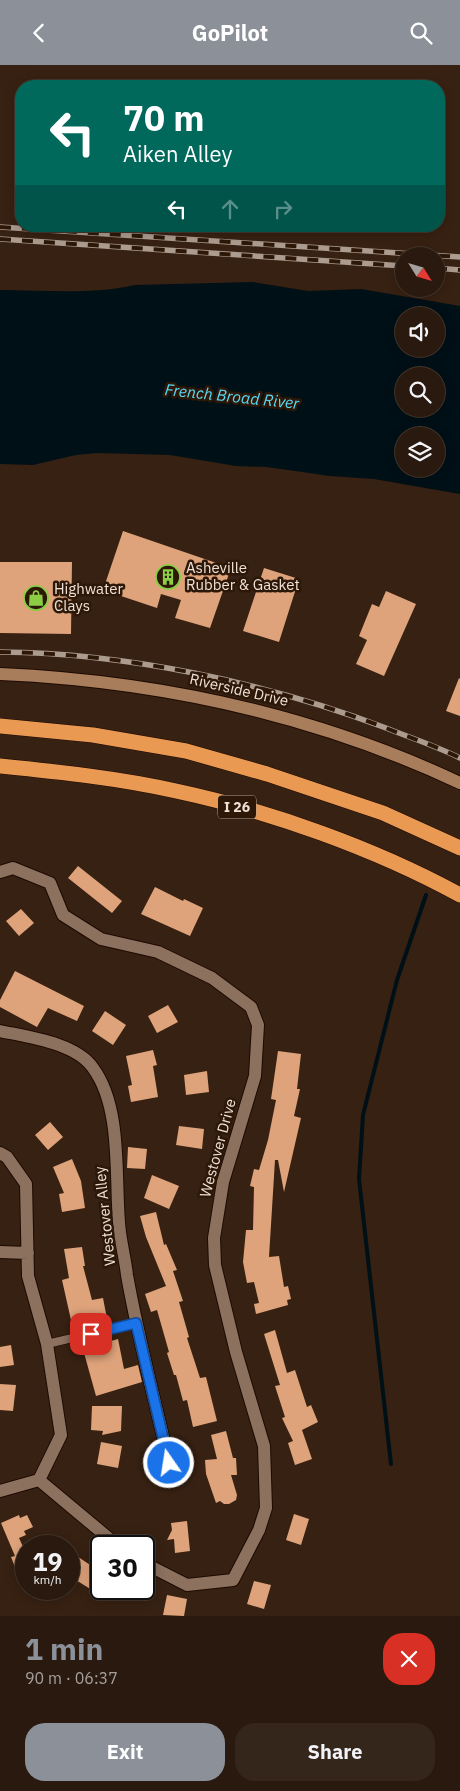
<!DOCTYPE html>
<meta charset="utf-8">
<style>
:root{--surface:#29190e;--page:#35261c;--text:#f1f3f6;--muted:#a5a09e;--line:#45382e;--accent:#8c9099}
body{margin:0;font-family:"IBM Plex Sans",sans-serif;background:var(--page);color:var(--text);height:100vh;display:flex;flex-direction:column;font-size:19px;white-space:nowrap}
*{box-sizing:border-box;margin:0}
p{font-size:16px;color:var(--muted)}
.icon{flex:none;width:28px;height:28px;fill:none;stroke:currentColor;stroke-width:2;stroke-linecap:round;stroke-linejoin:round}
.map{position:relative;height:1551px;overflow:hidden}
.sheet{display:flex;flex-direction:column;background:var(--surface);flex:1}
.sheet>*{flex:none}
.banner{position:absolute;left:15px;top:15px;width:430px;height:152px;border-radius:20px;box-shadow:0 2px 12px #0003,0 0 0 1px var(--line);background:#00695c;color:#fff;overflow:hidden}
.needle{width:32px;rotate:127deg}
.buttons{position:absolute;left:395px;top:182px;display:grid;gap:10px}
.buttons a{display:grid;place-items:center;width:50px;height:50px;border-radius:50%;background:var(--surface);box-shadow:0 2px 12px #0003,0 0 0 1px var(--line);font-size:25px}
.speed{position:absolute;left:15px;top:1470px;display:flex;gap:10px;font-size:25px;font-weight:700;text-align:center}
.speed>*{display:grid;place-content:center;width:65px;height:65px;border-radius:50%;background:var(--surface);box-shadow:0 2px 12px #0003,0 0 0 1px var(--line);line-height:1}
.speed small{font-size:12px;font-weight:400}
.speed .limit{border:2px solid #111;border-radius:8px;background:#fff;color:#111}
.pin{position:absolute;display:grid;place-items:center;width:42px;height:42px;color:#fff;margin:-21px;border-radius:10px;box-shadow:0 2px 8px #0006}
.me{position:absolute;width:55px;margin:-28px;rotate:347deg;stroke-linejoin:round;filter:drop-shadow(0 0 4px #0008)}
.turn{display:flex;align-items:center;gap:18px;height:105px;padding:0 25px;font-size:22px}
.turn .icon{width:65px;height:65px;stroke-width:2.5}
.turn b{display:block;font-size:35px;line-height:42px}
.lanes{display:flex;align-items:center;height:48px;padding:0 25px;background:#0003;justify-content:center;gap:25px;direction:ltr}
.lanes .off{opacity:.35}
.round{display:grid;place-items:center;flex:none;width:52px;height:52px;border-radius:20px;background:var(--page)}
.headline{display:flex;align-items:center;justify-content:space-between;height:85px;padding:0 25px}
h1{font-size:30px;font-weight:700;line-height:38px;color:var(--accent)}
.primary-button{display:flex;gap:10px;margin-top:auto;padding:10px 25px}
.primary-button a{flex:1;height:58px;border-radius:20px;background:var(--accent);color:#fff;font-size:20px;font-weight:700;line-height:58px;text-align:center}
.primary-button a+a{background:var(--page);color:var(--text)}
header{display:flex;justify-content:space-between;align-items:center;height:65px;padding:0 25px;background:var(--accent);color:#fff;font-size:22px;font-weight:700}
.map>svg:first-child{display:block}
.water{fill:#001017;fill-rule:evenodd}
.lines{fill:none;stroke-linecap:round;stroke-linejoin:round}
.stream{stroke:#001017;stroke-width:4}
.building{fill:#dea37b}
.lane-casing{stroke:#1e0a00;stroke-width:9}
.street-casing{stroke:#1e0a00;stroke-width:14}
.secondary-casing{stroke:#1e0a00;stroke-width:14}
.highway-casing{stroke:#1e0a00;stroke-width:16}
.lane{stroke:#8c715f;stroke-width:8}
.street{stroke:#8c715f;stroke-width:12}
.secondary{stroke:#a87d5b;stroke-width:12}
.highway{stroke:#ea9952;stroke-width:15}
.rail-casing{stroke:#ac9b8f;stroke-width:5.5}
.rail{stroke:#2d1808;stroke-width:4;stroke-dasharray:11;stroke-linecap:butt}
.route-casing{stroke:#114b97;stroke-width:12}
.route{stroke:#1a73e8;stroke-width:9}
.labels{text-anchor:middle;stroke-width:5;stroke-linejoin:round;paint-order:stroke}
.shield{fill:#2d1808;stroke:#b6a599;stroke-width:1}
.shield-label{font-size:14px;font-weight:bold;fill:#f0e1d7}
.poi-label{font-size:15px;fill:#f0e1d7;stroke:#2d1808;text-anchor:start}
.street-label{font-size:15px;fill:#f0e1d7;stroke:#2d1808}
.water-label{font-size:16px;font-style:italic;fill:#59d9f8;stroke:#2d1808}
</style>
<header><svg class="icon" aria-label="back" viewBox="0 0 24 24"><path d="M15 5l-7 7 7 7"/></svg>GoPilot<svg class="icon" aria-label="search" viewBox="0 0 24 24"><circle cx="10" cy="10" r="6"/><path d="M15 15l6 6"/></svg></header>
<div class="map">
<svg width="460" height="1551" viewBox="0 0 460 1551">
<rect width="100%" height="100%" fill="#372112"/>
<path class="water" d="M253,217L308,226L361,224L460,241V429L374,414L330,411L267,402L236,401L170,390L97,388L76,390L33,400L0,399V225C44,225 92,230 135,220ZM404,251H436V284H404ZM404,311H436V344H404ZM404,371H436V404H404Z"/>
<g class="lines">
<path class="stream" d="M391,1399L359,1114L363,1050L397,915L426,830"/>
</g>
<path class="building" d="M123,466L231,503L210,563L175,553L181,535L161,529L157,543L103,525Z
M0,497H72L71,569L0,568Z
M264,503L299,514L279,577L243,566Z
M386,526L416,539L384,611L356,599L367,575L359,571L372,539L379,542Z
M459,613L460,614V651L446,646Z
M78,801L122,836L112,848L68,813Z
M155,822L183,836L184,834L203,843L190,871L141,849Z
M21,844L34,858L19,871L6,856Z
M15,906L84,941L77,956L48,943L37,962L0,942V935Z
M168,940L178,957L157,968L148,951Z
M105,946L126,960L113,980L92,966Z
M153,985L157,1000L153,1001L158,1032L131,1037L128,1021L132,1020L126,991Z
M278,986L301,989L297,1024H300L294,1051L301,1053L284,1127L278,1095H275L269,1192L279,1191L284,1222L288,1221L291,1234L287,1235L288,1240L256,1249L254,1239L259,1238L254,1217L247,1218L243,1197L246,1165H253L254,1122L250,1121L254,1104L259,1105L268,1075L276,1035L271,1034Z
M207,1006L209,1027L186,1030L184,1010Z
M50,1057L63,1072L48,1085L35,1070Z
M179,1061L204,1064L202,1084L176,1080Z
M128,1082L147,1084L145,1104L127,1103Z
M72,1094L81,1116L85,1143L62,1147L59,1129L64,1128L53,1102Z
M152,1110L179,1121L169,1144L144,1133Z
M156,1147L164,1180L166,1179L177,1205L173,1206L183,1236L179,1237L189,1272L187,1273L200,1313L206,1312L217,1356L193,1362L187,1335L183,1336L176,1310H174L167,1288L169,1287L157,1245L151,1247L145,1229L166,1221L146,1172L140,1151Z
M82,1182L85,1201H83L92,1235L103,1233L108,1259L79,1266L78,1263L73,1264L62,1215L69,1213L64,1184Z
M275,1265L287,1308L295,1305L307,1342L311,1340L318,1357L302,1365L312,1394L295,1400L288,1378L293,1376L282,1353L285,1352L275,1321L280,1320L264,1269Z
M110,1270L111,1276L118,1274L124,1304L138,1300L142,1317L96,1331L81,1277Z
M11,1280L14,1300L0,1302V1282Z
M0,1319L16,1320L13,1346L0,1345Z
M92,1341H122L121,1366L102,1370L103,1366L91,1365Z
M226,1366L233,1393H236L237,1410H231L237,1430L236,1435L229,1439H224L220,1436L216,1438L206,1409L205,1395L217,1394L211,1370Z
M101,1377L122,1381L118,1403L97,1399Z
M294,1449L309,1454L301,1480L286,1475Z
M19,1450L20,1453L27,1450L33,1462L24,1466L26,1470L19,1473L25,1486L26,1485V1518L19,1501L15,1502L11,1492L15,1491L1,1458Z
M187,1456L190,1486L175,1488L174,1474L167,1475L172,1465L171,1458Z
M69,1486L101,1507V1510L92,1525L71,1512L75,1506L69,1502Z
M254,1516L271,1520L264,1544L247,1539Z
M167,1530L187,1534L184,1551L163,1550Z"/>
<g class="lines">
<defs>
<path id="lane" d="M47,1279L136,1258"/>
<path id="street" d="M0,807L13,803L50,818L63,850L101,874L158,887L212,913L251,942L258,960L255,1011L223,1117L214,1173L215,1200L236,1287L264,1381L266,1443L259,1465L233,1515L187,1520L144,1498
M0,966C28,972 76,978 93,1003C122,1042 115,1111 119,1157C120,1175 125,1192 127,1210C138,1273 155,1335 169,1398
M0,1088L7,1092L26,1119L28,1211L47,1279L61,1370L39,1415L0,1426
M0,1187L28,1188
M39,1415L118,1481"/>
<path id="secondary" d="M0,609C159,616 315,650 460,718"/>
<path id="highway" d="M0,661L93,670L186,686L267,709L383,748L460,783
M0,701C59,707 118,713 176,726C270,746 376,784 460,830"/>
</defs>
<use href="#lane" class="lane-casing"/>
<use href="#street" class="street-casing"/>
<use href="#secondary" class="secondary-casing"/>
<use href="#highway" class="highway-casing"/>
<use href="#lane" class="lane"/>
<use href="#street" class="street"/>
<use href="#secondary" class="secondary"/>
<use href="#highway" class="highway"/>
<defs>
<path id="rail" d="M0,162L460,192
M0,174L404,201
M436,203L460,205
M0,587C128,588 267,618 386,663C411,673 436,681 460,693"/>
</defs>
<use href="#rail" class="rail-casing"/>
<use href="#rail" class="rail"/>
</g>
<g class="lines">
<defs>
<path id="route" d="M91,1269L136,1258L169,1398"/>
</defs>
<use href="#route" class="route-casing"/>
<use href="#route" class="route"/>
</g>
<defs>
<symbol id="building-ring" viewBox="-11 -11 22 22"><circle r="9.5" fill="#2d1808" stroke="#8bce46" stroke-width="1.5"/><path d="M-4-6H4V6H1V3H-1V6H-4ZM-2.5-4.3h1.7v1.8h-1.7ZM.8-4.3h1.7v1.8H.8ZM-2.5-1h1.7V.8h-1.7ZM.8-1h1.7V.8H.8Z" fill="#8bce46"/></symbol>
<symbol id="shop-ring" viewBox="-11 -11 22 22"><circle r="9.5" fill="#2d1808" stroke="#8bce46" stroke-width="1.5"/><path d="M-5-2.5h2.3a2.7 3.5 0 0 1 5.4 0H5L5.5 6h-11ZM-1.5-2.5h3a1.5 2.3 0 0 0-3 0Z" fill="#8bce46"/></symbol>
</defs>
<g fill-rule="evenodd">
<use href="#building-ring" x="154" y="498" width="28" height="28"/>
<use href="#shop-ring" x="22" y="519" width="28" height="28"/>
</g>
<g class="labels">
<rect class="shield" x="218" y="730.5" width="38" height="23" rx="4"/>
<g class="shield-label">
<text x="237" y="747">I 26</text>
</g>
<g class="poi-label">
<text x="186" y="508">Asheville<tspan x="186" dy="17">Rubber &amp; Gasket</tspan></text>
<text x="54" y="529">Highwater<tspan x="54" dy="17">Clays</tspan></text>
</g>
<g class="street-label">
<text transform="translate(239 625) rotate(13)" y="5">Riverside Drive</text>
<text transform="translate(218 1083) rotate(-75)" y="5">Westover Drive</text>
<text transform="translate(105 1151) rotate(-96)" y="5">Westover Alley</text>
</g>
<g class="water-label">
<text transform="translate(232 331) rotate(6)" y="6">French Broad River</text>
</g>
</g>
</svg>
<div class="buttons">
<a><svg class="needle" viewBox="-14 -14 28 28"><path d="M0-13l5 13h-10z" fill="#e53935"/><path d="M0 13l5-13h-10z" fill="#a5a09e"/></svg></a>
<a><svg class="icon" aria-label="sound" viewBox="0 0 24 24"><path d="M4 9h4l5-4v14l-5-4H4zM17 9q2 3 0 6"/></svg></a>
<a><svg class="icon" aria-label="search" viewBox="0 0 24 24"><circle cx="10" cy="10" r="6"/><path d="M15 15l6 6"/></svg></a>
<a><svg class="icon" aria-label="layers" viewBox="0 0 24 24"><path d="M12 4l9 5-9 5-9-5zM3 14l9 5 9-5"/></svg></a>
</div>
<div class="speed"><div>19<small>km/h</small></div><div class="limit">30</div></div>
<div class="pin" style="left:91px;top:1269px;background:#d93025"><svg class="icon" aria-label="arrive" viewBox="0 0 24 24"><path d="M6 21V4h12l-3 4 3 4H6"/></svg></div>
<svg class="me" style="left:169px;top:1398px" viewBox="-20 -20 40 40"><circle r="17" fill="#1a73e8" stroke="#fff" stroke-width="3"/><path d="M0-11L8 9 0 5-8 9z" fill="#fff"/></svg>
<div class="banner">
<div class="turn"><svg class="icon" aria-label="left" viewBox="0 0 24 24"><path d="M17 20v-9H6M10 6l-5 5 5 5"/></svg><div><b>70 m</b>Aiken Alley</div></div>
<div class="lanes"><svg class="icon" aria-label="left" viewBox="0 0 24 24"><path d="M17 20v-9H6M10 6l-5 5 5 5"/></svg><svg class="icon off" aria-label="ahead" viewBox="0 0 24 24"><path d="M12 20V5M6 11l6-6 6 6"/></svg><svg class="icon off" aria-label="right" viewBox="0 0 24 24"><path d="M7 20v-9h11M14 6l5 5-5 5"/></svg></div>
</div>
</div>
<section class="sheet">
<div class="headline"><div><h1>1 min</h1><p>90 m · 06:37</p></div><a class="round" style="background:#d93025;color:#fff"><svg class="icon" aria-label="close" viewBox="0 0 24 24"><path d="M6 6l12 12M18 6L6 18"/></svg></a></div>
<div class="primary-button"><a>Exit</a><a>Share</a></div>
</section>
